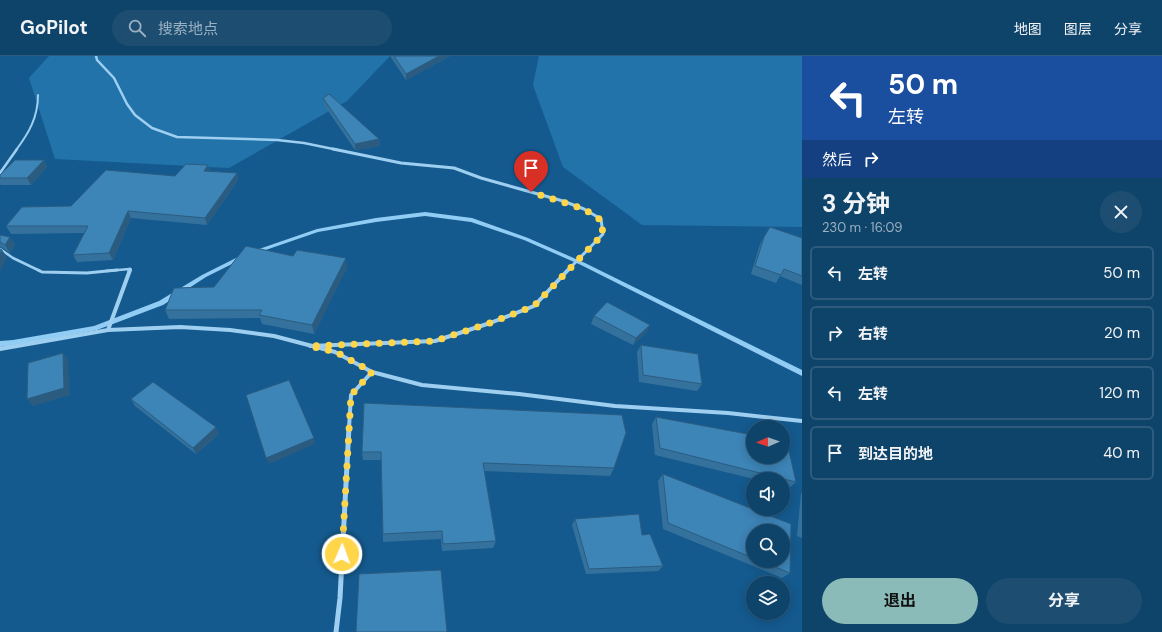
<!DOCTYPE html>
<html lang="zh">
<meta charset="utf-8">
<style>
:root{--surface:#0f446a;--page:#1d4e72;--text:#f1f3f6;--muted:#9bb0c1;--line:#2f5c7e;--accent:#8bbbb9}
body{margin:0;font-family:"DM Sans","Noto Sans SC",sans-serif;background:var(--page);color:var(--text);height:100vh;display:flex;flex-direction:column;font-size:15px;white-space:nowrap}
*{box-sizing:border-box;margin:0}
p{font-size:13px;color:var(--muted)}
.icon{flex:none;width:22px;height:22px;fill:none;stroke:currentColor;stroke-width:2;stroke-linecap:round;stroke-linejoin:round}
.map{position:relative;flex:1;overflow:hidden}
.panel{display:flex;flex-direction:column;background:var(--surface);width:360px}
.panel>*{flex:none}
.hud{background:#1a4fa0;color:#fff;overflow:hidden}
.needle{width:26px;rotate:268deg}
.controls{position:absolute;left:746px;top:364px;display:grid;gap:8px}
.controls a{display:grid;place-items:center;width:44px;height:44px;border-radius:50%;background:var(--surface);box-shadow:0 2px 10px #0003,0 0 0 1px var(--line);font-size:20px}
.pin{position:absolute;display:grid;place-items:center;width:34px;height:34px;color:#fff;margin:-41px -17px;border-radius:50% 50% 50% 0;rotate:-45deg;box-shadow:0 0 4px #0007}
.pin .icon{rotate:45deg}
.me{position:absolute;width:44px;margin:-22px;rotate:2deg;stroke-linejoin:round;filter:drop-shadow(0 0 3px #0008)}
.turn{display:flex;align-items:center;gap:14px;height:84px;padding:0 20px;font-size:18px}
.turn .icon{width:52px;height:52px;stroke-width:2.5}
.turn b{display:block;font-size:28px;line-height:34px}
.then{display:flex;align-items:center;height:38px;padding:0 20px;background:#0003;gap:8px;font-size:15px}
.round{display:grid;place-items:center;flex:none;width:42px;height:42px;border-radius:21px;background:var(--page)}
.head{display:flex;align-items:center;justify-content:space-between;height:68px;padding:0 20px}
h1{font-size:24px;font-weight:700;line-height:30px}
.action{display:flex;gap:8px;margin-top:auto;padding:8px 20px}
.action a{flex:1;height:46px;border-radius:24px;background:var(--accent);color:#111;font-size:16px;font-weight:700;line-height:46px;text-align:center}
.action a+a{background:var(--page);color:var(--text)}
ul{padding:0;list-style:none}
li{display:flex;align-items:center;gap:12px;height:54px;margin:0 8px 6px;padding:0 12px;border:2px solid var(--line);border-radius:6px}
li div{flex:1}
li b{display:block;font-size:15px}
li em{font-style:normal}
header{display:flex;align-items:center;gap:24px;box-sizing:border-box;height:56px;padding:0 20px;background:var(--surface);border-bottom:1px solid var(--line)}
header strong{font-size:19px}
nav{display:flex;gap:22px;margin-inline-start:auto;font-size:14px}
.search{width:280px;height:36px;background:var(--page);display:flex;align-items:center;gap:10px;box-sizing:border-box;padding:0 14px;border-radius:22px;color:var(--muted);font-size:15px}
main{display:flex;flex:1;min-height:0}
.map>svg:first-child{display:block}
.green{fill:#2373ab}
.lines{fill:none;stroke-linecap:round;stroke-linejoin:round}
.stream{fill:#90ccf4;fill-rule:evenodd}
.service-far2{stroke:#9ecff0;stroke-width:2}
.service-far1{stroke:#9ecff0;stroke-width:2.5}
.service{stroke:#9ecff0;stroke-width:3}
.minor-far3{stroke:#9ecff0;stroke-width:2.5}
.minor-far2{stroke:#9ecff0;stroke-width:3}
.minor-far1{stroke:#9ecff0;stroke-width:4}
.minor{stroke:#9ecff0;stroke-width:5}
.wall{fill:#34729d;fill-rule:evenodd}
.shaded-wall{fill:#2b5c80}
.building{fill:#3d84b7;stroke:#2b5c80}
.route{stroke:#ffd54a;stroke-width:7;stroke-dasharray:0 12.6}
</style>
<header>
<strong>GoPilot</strong>
<div class="search"><svg class="icon" aria-label="search" viewBox="0 0 24 24"><circle cx="10" cy="10" r="6"/><path d="M15 15l6 6"/></svg>搜索地点</div>
<nav><a>地图</a><a>图层</a><a>分享</a></nav>
</header>
<main>
<div class="map">
<svg width="802" height="576" viewBox="0 0 802 576">
<rect width="100%" height="100%" fill="#145a8e"/>
<path class="green" d="M49,0H390L347,45L229,112L55,103L29,22Z
M539,0H802V171L642,169L563,111L533,29Z"/>
<g class="lines">
<path class="stream" d="M425,156L472,162L528,182L585,207L802,314V320L581,209L524,184L471,166L425,160L376,166L318,176L254,198L252,199L249,197L250,196L317,173L376,162Z
M242,199L245,201L244,202L206,221L163,249L97,274L13,290L0,291V285L13,284L94,270L159,245L202,219Z"/>
<path class="service-far2" d="M16,94C29,77 38,61 38,39"/>
<path class="service-far1" d="M0,117L17,93
M0,193L13,202L40,215
M106,215L130,213"/>
<path class="service" d="M38,214L42,216L87,217L117,214"/>
<path class="minor-far3" d="M96,0L97,4L114,22L127,48L135,59L152,72L177,81L277,84L304,87L338,94"/>
<path class="minor-far2" d="M333,93L401,107L454,112L481,122L563,145L584,153L601,163L603,178L567,215
M129,215L130,213"/>
<path class="minor-far1" d="M108,274L130,214
M310,290L435,285L490,267L534,250L568,214
M0,293L108,274L180,271L230,274L274,280L335,296L372,316L422,329L519,338L615,350L728,357L802,365
M349,372L351,339L372,316"/>
<path class="minor" d="M336,576L340,542L349,371"/>
</g>
<path class="wall" d="M390,0H450L406,24Z
M323,42L379,83L380,90L355,94L324,49Z
M44,104L47,111L31,129H1L0,128V119Z
M208,109L210,115L237,117L238,124L207,169L131,162L113,204L77,206L73,199L84,177L11,178L6,170L71,150L175,120Z
M770,171L802,182V229L780,220L776,227L751,218L760,188Z
M0,179L15,188L10,197L1,191H0Z
M347,211L314,278L262,268L260,262L169,263L165,254L214,231Z
M594,260L647,276L633,289L591,268Z
M641,289L702,328L697,335L639,326L637,296Z
M131,343L219,378L196,398L135,350Z
M364,347L614,412L610,420L484,415L496,485L493,492L442,495L441,483L383,486L381,404H363L362,396Z
M656,361L796,426L789,432L783,430V423H754L655,399L652,368Z
M663,418L791,468L790,517L782,522L663,473L658,425ZM753,475H783V505H753Z
M801,437H802V482L797,480Z
M575,463L642,479L663,510L658,515L586,518L572,469Z"/>
<path class="shaded-wall" d="M439,0H450L406,24V18Z
M379,83L380,90L355,94V88Z
M44,104L47,111L31,129L27,122Z
M208,109L210,116L204,115Z
M237,117L238,124L207,169L205,162Z
M128,155L131,162L113,204L109,197Z
M10,181L15,188L10,197L5,189Z
M2,194L7,201L0,215V199Z
M346,202L347,211L314,278L312,269Z
M650,269L647,276L633,289L636,282Z
M63,297L68,304L70,339L33,350L27,343Z
M216,371L219,378L196,398L193,392Z
M314,382L315,388L269,408L266,402Z"/>
<path class="building" d="M394,0H439L406,18Z
M329,38L379,83L355,88L323,42Z
M15,104H44L27,122H0V119Z
M186,108L208,109L204,115L237,117L205,162L128,155L109,197L73,199L88,170H6L22,151L71,150L106,114L175,120Z
M770,171L802,182V220L784,213L781,219L755,210L764,181Z
M0,179L10,181L5,189L0,186Z
M246,190L293,200L297,194L346,202L312,269L259,259L262,254H165L174,232L214,231Z
M0,193L2,194L0,199Z
M607,246L650,269L636,282L594,260Z
M641,289L698,298L702,328L643,319Z
M63,297L64,332L27,343L28,307Z
M289,324L314,382L266,402L246,339Z
M153,326L216,371L193,392L131,343Z
M364,347L622,359L626,377L614,412L483,407L496,485L443,488L442,475L383,478L381,396H362Z
M656,361L753,379V401H783V385L787,386L796,426L660,392Z
M663,418L791,468L790,517L760,505H783V475H753V502L668,467Z
M639,458L642,479L650,478L663,510L589,513L575,463Z
M441,514L447,576H356L359,518Z"/>
<g class="lines">
<path class="route" d="M342,498L351,339L372,316L336,296L310,290L435,285L490,267L534,250L603,178L601,164L584,153L531,136"/>
</g>
</svg>
<div class="controls">
<a><svg class="needle" viewBox="-14 -14 28 28"><path d="M0-13l5 13h-10z" fill="#e53935"/><path d="M0 13l5-13h-10z" fill="#9bb0c1"/></svg></a>
<a><svg class="icon" aria-label="sound" viewBox="0 0 24 24"><path d="M4 9h4l5-4v14l-5-4H4zM17 9q2 3 0 6"/></svg></a>
<a><svg class="icon" aria-label="search" viewBox="0 0 24 24"><circle cx="10" cy="10" r="6"/><path d="M15 15l6 6"/></svg></a>
<a><svg class="icon" aria-label="layers" viewBox="0 0 24 24"><path d="M12 4l9 5-9 5-9-5zM3 14l9 5 9-5"/></svg></a>
</div>
<div class="pin" style="left:531px;top:136px;background:#d93025"><svg class="icon" aria-label="arrive" viewBox="0 0 24 24"><path d="M6 21V4h12l-3 4 3 4H6"/></svg></div>
<svg class="me" style="left:342px;top:498px" viewBox="-20 -20 40 40"><circle r="17" fill="#ffd54a" stroke="#fff" stroke-width="3"/><path d="M0-11L8 9 0 5-8 9z" fill="#fff"/></svg>
</div>
<section class="panel">
<div class="hud">
<div class="turn"><svg class="icon" aria-label="left" viewBox="0 0 24 24"><path d="M17 20v-9H6M10 6l-5 5 5 5"/></svg><div><b>50 m</b>左转</div></div>
<div class="then">然后<svg class="icon" aria-label="right" viewBox="0 0 24 24"><path d="M7 20v-9h11M14 6l5 5-5 5"/></svg></div>
</div>
<div class="head"><div><h1>3 分钟</h1><p>230 m · 16:09</p></div><a class="round"><svg class="icon" aria-label="close" viewBox="0 0 24 24"><path d="M6 6l12 12M18 6L6 18"/></svg></a></div>
<ul>
<li><svg class="icon" aria-label="left" viewBox="0 0 24 24"><path d="M17 20v-9H6M10 6l-5 5 5 5"/></svg><div><b>左转</b></div><em>50 m</em></li>
<li><svg class="icon" aria-label="right" viewBox="0 0 24 24"><path d="M7 20v-9h11M14 6l5 5-5 5"/></svg><div><b>右转</b></div><em>20 m</em></li>
<li><svg class="icon" aria-label="left" viewBox="0 0 24 24"><path d="M17 20v-9H6M10 6l-5 5 5 5"/></svg><div><b>左转</b></div><em>120 m</em></li>
<li><svg class="icon" aria-label="arrive" viewBox="0 0 24 24"><path d="M6 21V4h12l-3 4 3 4H6"/></svg><div><b>到达目的地</b></div><em>40 m</em></li>
</ul>
<div class="action"><a>退出</a><a>分享</a></div>
</section>
</main>
